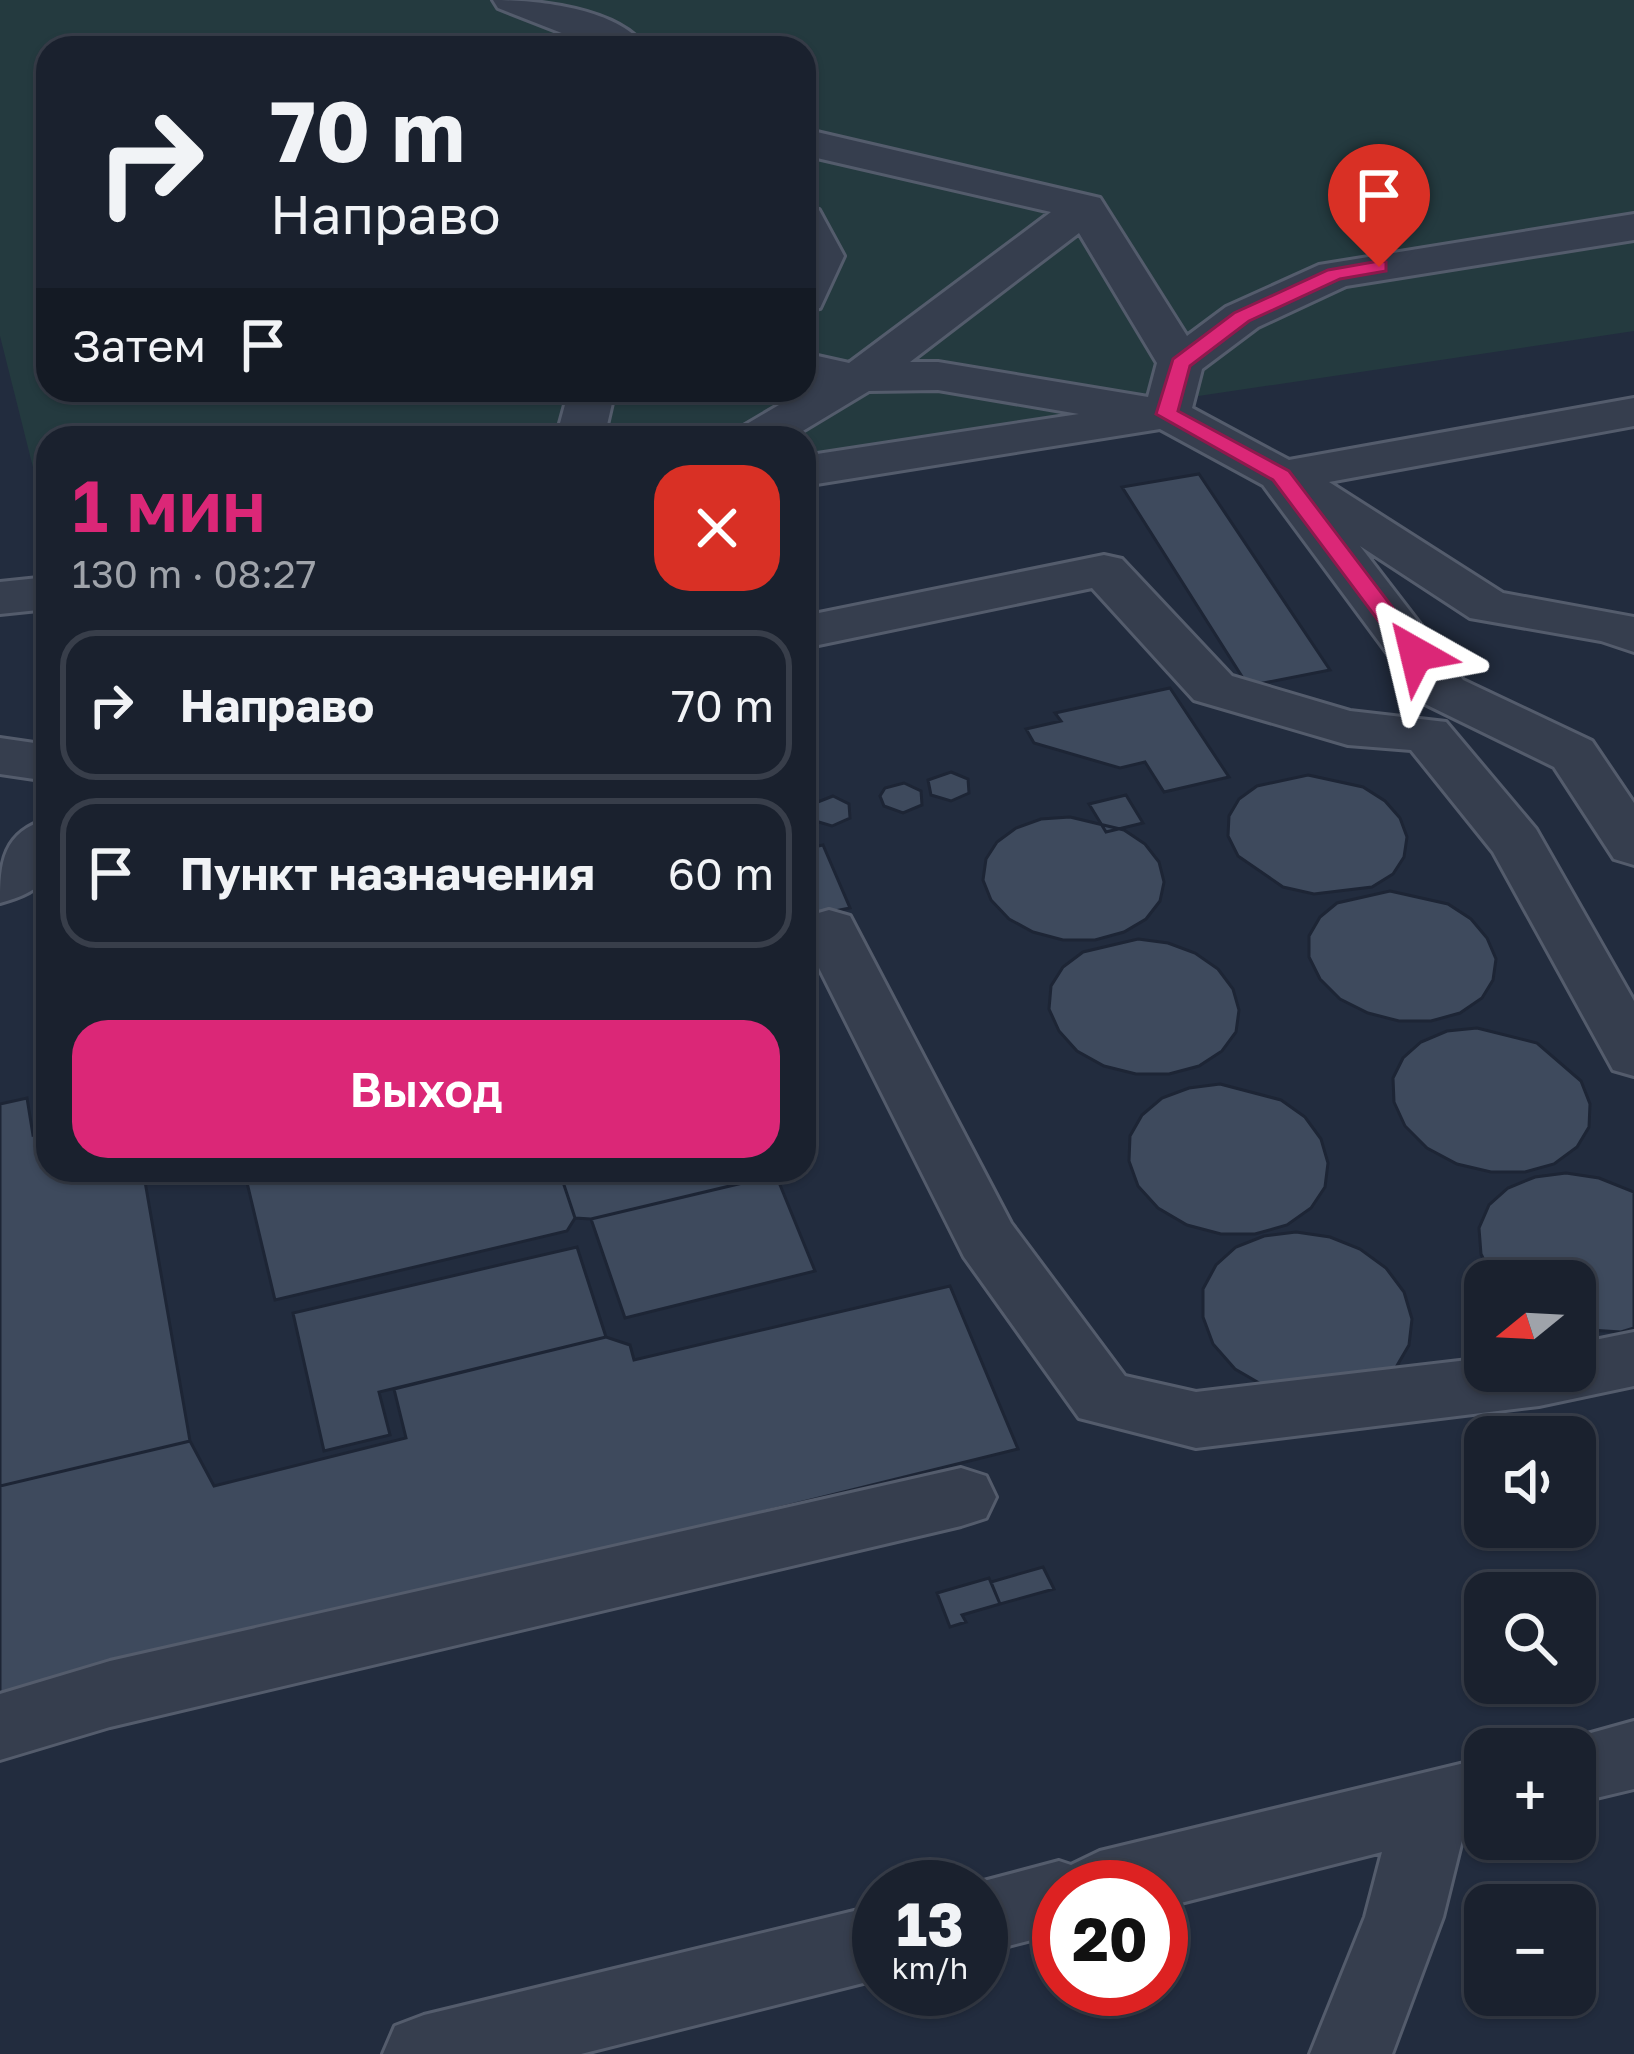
<!DOCTYPE html>
<html lang="ru">
<meta charset="utf-8">
<style>
:root{--surface:#1a212e;--page:#232936;--text:#f1f3f6;--muted:#9fa3aa;--line:#383e4a;--accent:#db2777}
body{margin:0;font-family:"Golos Text",sans-serif;background:var(--page);color:var(--text);height:100vh;display:flex;flex-direction:column;font-size:45px;white-space:nowrap}
*{box-sizing:border-box;margin:0}
p{font-size:39px;color:var(--muted)}
.icon{flex:none;width:66px;height:66px;fill:none;stroke:currentColor;stroke-width:2;stroke-linecap:round;stroke-linejoin:round}
.map{position:relative;flex:1;overflow:hidden}
.drawer{position:absolute;left:36px;top:426px;width:780px;height:756px;display:flex;flex-direction:column;background:var(--surface);border-radius:36px;box-shadow:0 3px 9px #0004,0 0 0 3px var(--line)}
.drawer>*{flex:none}
.banner{position:absolute;left:36px;top:36px;width:780px;height:366px;border-radius:36px;box-shadow:0 3px 9px #0004,0 0 0 3px var(--line);background:#1a212e;color:var(--text);overflow:hidden}
.needle{width:78px;rotate:252deg}
.tools{position:absolute;left:1464px;top:1260px;display:grid;gap:24px}
.tools a{display:grid;place-items:center;width:132px;height:132px;border-radius:24px;background:var(--surface);box-shadow:0 3px 9px #0004,0 0 0 3px var(--line);font-size:60px}
.speed{position:absolute;left:852px;top:1860px;display:flex;gap:24px;font-size:60px;font-weight:700;text-align:center}
.speed>*{display:grid;place-content:center;width:156px;height:156px;border-radius:50%;background:var(--surface);box-shadow:0 3px 9px #0004,0 0 0 3px var(--line);line-height:1}
.speed small{font-size:30px;font-weight:400}
.speed .limit{border:18px solid #d22;background:#fff;color:#111}
.pin{position:absolute;display:grid;place-items:center;width:102px;height:102px;color:#fff;margin:-123px -51px;border-radius:50% 50% 50% 0;rotate:-45deg;box-shadow:0 0 12px #0007}
.pin .icon{rotate:45deg}
.me{position:absolute;width:132px;margin:-66px;rotate:323deg;stroke-linejoin:round;filter:drop-shadow(0 0 9px #0008)}
.turn{display:flex;align-items:center;gap:42px;height:252px;padding:0 36px;font-size:54px}
.turn .icon{width:156px;height:156px;stroke-width:2.5}
.turn b{display:block;font-size:84px;line-height:102px}
.then{display:flex;align-items:center;height:114px;padding:0 36px;background:#0003;gap:24px;font-size:45px}
.round{display:grid;place-items:center;flex:none;width:126px;height:126px;border-radius:36px;background:var(--page)}
.head{display:flex;align-items:center;justify-content:space-between;height:204px;padding:0 36px}
h1{font-size:72px;font-weight:600;line-height:90px;color:var(--accent)}
.button{display:flex;gap:24px;margin-top:auto;padding:24px 36px}
.button a{flex:1;height:138px;border-radius:36px;background:var(--accent);color:#fff;font-size:48px;font-weight:600;line-height:138px;text-align:center}
ul{padding:0;list-style:none}
li{display:flex;align-items:center;gap:36px;height:150px;margin:0 24px 18px;padding:0 12px;border:6px solid var(--line);border-radius:36px}
li div{flex:1}
li b{display:block;font-size:45px}
li em{font-style:normal}
.map>svg:first-child{display:block}
.green{fill:#243a3f;fill-rule:evenodd}
.building{fill:#3e4a5d;stroke:#1d2535;stroke-width:3}
.lines{fill:none;stroke-linecap:round;stroke-linejoin:round}
.minor-casing{stroke:#545c6c;stroke-width:6}
.minor{fill:#363e4e;fill-rule:evenodd}
.route{fill:#db2777;stroke:#8e194d;stroke-width:3}
</style>
<div class="map">
<svg width="1634" height="2054" viewBox="0 0 1634 2054">
<rect width="100%" height="100%" fill="#222c3e"/>
<path class="green" d="M0,0H1634V331L804,455V438H48V527L0,336ZM48,48H804V390H48Z"/>
<path class="building" d="M1199,474L1330,670L1248,686L1122,487Z
M1170,688L1229,777L1164,792L1145,762L1120,768L1034,743L1026,729L1061,721L1055,713Z
M951,772L968,779L969,793L951,801L931,795L928,780Z
M1308,775L1363,787L1385,801L1400,818L1407,837L1404,857L1393,874L1372,887L1314,894L1283,887L1238,856L1228,836L1229,816L1239,799L1257,786Z
M904,783L921,791L922,805L903,813L884,806L880,796L885,788Z
M1126,795L1143,823L1106,832L1089,804Z
M833,796L849,804L850,818L832,826L812,820L810,805Z
M1070,817L1124,830L1145,844L1159,862L1164,882L1160,901L1146,919L1124,932L1095,940H1063L1033,932L1009,919L991,900L983,880L986,859L997,842L1016,828L1041,819Z
M823,845L850,908L804,917V849Z
M1390,891L1448,904L1471,919L1487,938L1496,959L1493,980L1482,998L1460,1013L1431,1021H1399L1368,1013L1340,999L1320,979L1309,957V936L1320,917L1337,903Z
M1138,939L1168,943L1195,953L1218,969L1233,989L1239,1010L1236,1032L1222,1051L1199,1066L1169,1074H1136L1104,1066L1077,1051L1059,1031L1049,1009L1051,986L1063,967L1083,952Z
M1477,1028L1537,1043L1581,1081L1590,1104L1589,1127L1577,1147L1554,1164L1525,1172H1491L1457,1164L1427,1148L1405,1126L1394,1102L1393,1078L1403,1058L1421,1042L1447,1031Z
M1220,1084L1281,1100L1305,1117L1321,1139L1328,1163L1325,1187L1311,1208L1287,1225L1255,1234H1221L1187,1225L1158,1208L1138,1186L1129,1161L1130,1136L1142,1115L1162,1098L1189,1088Z
M27,1098L33,1135L48,1131V1170H143L190,1441L0,1486V1104Z
M244,1170H559L575,1218L567,1231L275,1300Z
M559,1170H774L776,1175L591,1219L575,1218Z
M1566,1173L1599,1178L1634,1192V1328L1621,1332L1575,1329V1281H1494L1481,1254L1479,1228L1489,1205L1508,1188L1535,1177Z
M776,1175L815,1271L625,1318L591,1219Z
M1296,1232L1330,1237L1360,1249L1386,1268L1404,1292L1412,1319L1409,1345L1395,1369L1266,1387L1235,1369L1213,1344L1203,1317V1289L1216,1265L1236,1247L1264,1236Z
M577,1247L606,1337L379,1392L390,1435L324,1451L293,1313Z
M950,1286L1018,1449L0,1700V1486L190,1441L214,1486L406,1438L394,1389L606,1337L630,1345L634,1360Z
M1043,1567L1054,1589L1000,1604L991,1582Z
M989,1578L1000,1604L962,1615L966,1622L950,1627L937,1593Z"/>
<g class="lines">
<defs>
<path id="minor" d="M493,0C536,0 619,8 646,48H600L498,8Z
M804,129L1100,198L1187,336L1226,307L1319,265L1634,214V240L1346,286L1258,327L1202,369L1192,408L1289,460L1634,398V426L1329,482L1503,593L1634,617V652L1601,641L1470,618L1360,546L1463,680L1592,741L1634,803V865L1614,859L1554,767L1425,704L1263,485L1160,429L804,486V456L1079,414L938,390L869,391L791,438H733L740,428L813,385L804,382V353L849,363L1051,212L804,155ZM1079,233L1157,363L1148,397L938,362H910Z
M804,206L819,210L844,256L820,308L804,311Z
M569,390H615L604,438H556Z
M1104,555L1122,559L1232,676L1350,711L1446,722L1536,829L1634,1001V1076L1613,1070L1493,852L1411,750L1348,745L1194,700L1092,588L804,648V616Z
M48,577V609L0,614V582Z
M0,738L48,745V781L0,774Z
M48,819C48,872 57,887 0,903C0,862 3,832 48,819Z
M829,910L850,916L1011,1223L1125,1376L1196,1392L1485,1358V1371H1575V1344L1634,1332V1386L1539,1406L1196,1448L1079,1418L964,1257L804,938L808,916Z
M961,1468L986,1476L996,1497L986,1518L961,1526L110,1727L0,1760V1694L110,1661Z
M1634,1721V1789L1575,1803V1749H1547L1548,1745Z
M1485,1758V1826L1464,1832L1443,1917L1392,2054H1310L1365,1917L1382,1852L1161,1908V1887H1059V1933L981,1953V1887H961L1059,1861L1071,1865L1100,1851Z
M879,1905V1979L581,2054H383L395,2026L424,2015Z"/>
</defs>
<use href="#minor" class="minor-casing"/>
<use href="#minor" class="minor"/>
</g>
<path class="route" d="M1379,261L1386,262V271L1340,279L1249,321L1190,366L1178,411L1289,471L1424,649L1428,654L1416,661L1407,659L1273,480L1156,414L1173,359L1234,313L1328,270Z"/>
</svg>
<div class="tools">
<a><svg class="needle" viewBox="-14 -14 28 28"><path d="M0-13l5 13h-10z" fill="#e53935"/><path d="M0 13l5-13h-10z" fill="#9fa3aa"/></svg></a>
<a><svg class="icon" aria-label="sound" viewBox="0 0 24 24"><path d="M4 9h4l5-4v14l-5-4H4zM17 9q2 3 0 6"/></svg></a>
<a><svg class="icon" aria-label="search" viewBox="0 0 24 24"><circle cx="10" cy="10" r="6"/><path d="M15 15l6 6"/></svg></a>
<a>+</a>
<a>−</a>
</div>
<div class="speed"><div>13<small>km/h</small></div><div class="limit">20</div></div>
<div class="pin" style="left:1379px;top:267px;background:#d93025"><svg class="icon" aria-label="arrive" viewBox="0 0 24 24"><path d="M6 21V4h12l-3 4 3 4H6"/></svg></div>
<svg class="me" style="left:1416px;top:654px" viewBox="-20 -20 40 40"><path d="M0-17L14 15 0 8-14 15z" fill="#db2777" stroke="#fff" stroke-width="4"/></svg>
<div class="banner">
<div class="turn"><svg class="icon" aria-label="right" viewBox="0 0 24 24"><path d="M7 20v-9h11M14 6l5 5-5 5"/></svg><div><b>70 m</b>Направо</div></div>
<div class="then">Затем<svg class="icon" aria-label="arrive" viewBox="0 0 24 24"><path d="M6 21V4h12l-3 4 3 4H6"/></svg></div>
</div>
<section class="drawer">
<div class="head"><div><h1>1 мин</h1><p>130 m · 08:27</p></div><a class="round" style="background:#d93025;color:#fff"><svg class="icon" aria-label="close" viewBox="0 0 24 24"><path d="M6 6l12 12M18 6L6 18"/></svg></a></div>
<ul>
<li><svg class="icon" aria-label="right" viewBox="0 0 24 24"><path d="M7 20v-9h11M14 6l5 5-5 5"/></svg><div><b>Направо</b></div><em>70 m</em></li>
<li><svg class="icon" aria-label="arrive" viewBox="0 0 24 24"><path d="M6 21V4h12l-3 4 3 4H6"/></svg><div><b>Пункт назначения</b></div><em>60 m</em></li>
</ul>
<div class="button"><a>Выход</a></div>
</section>
</div>
